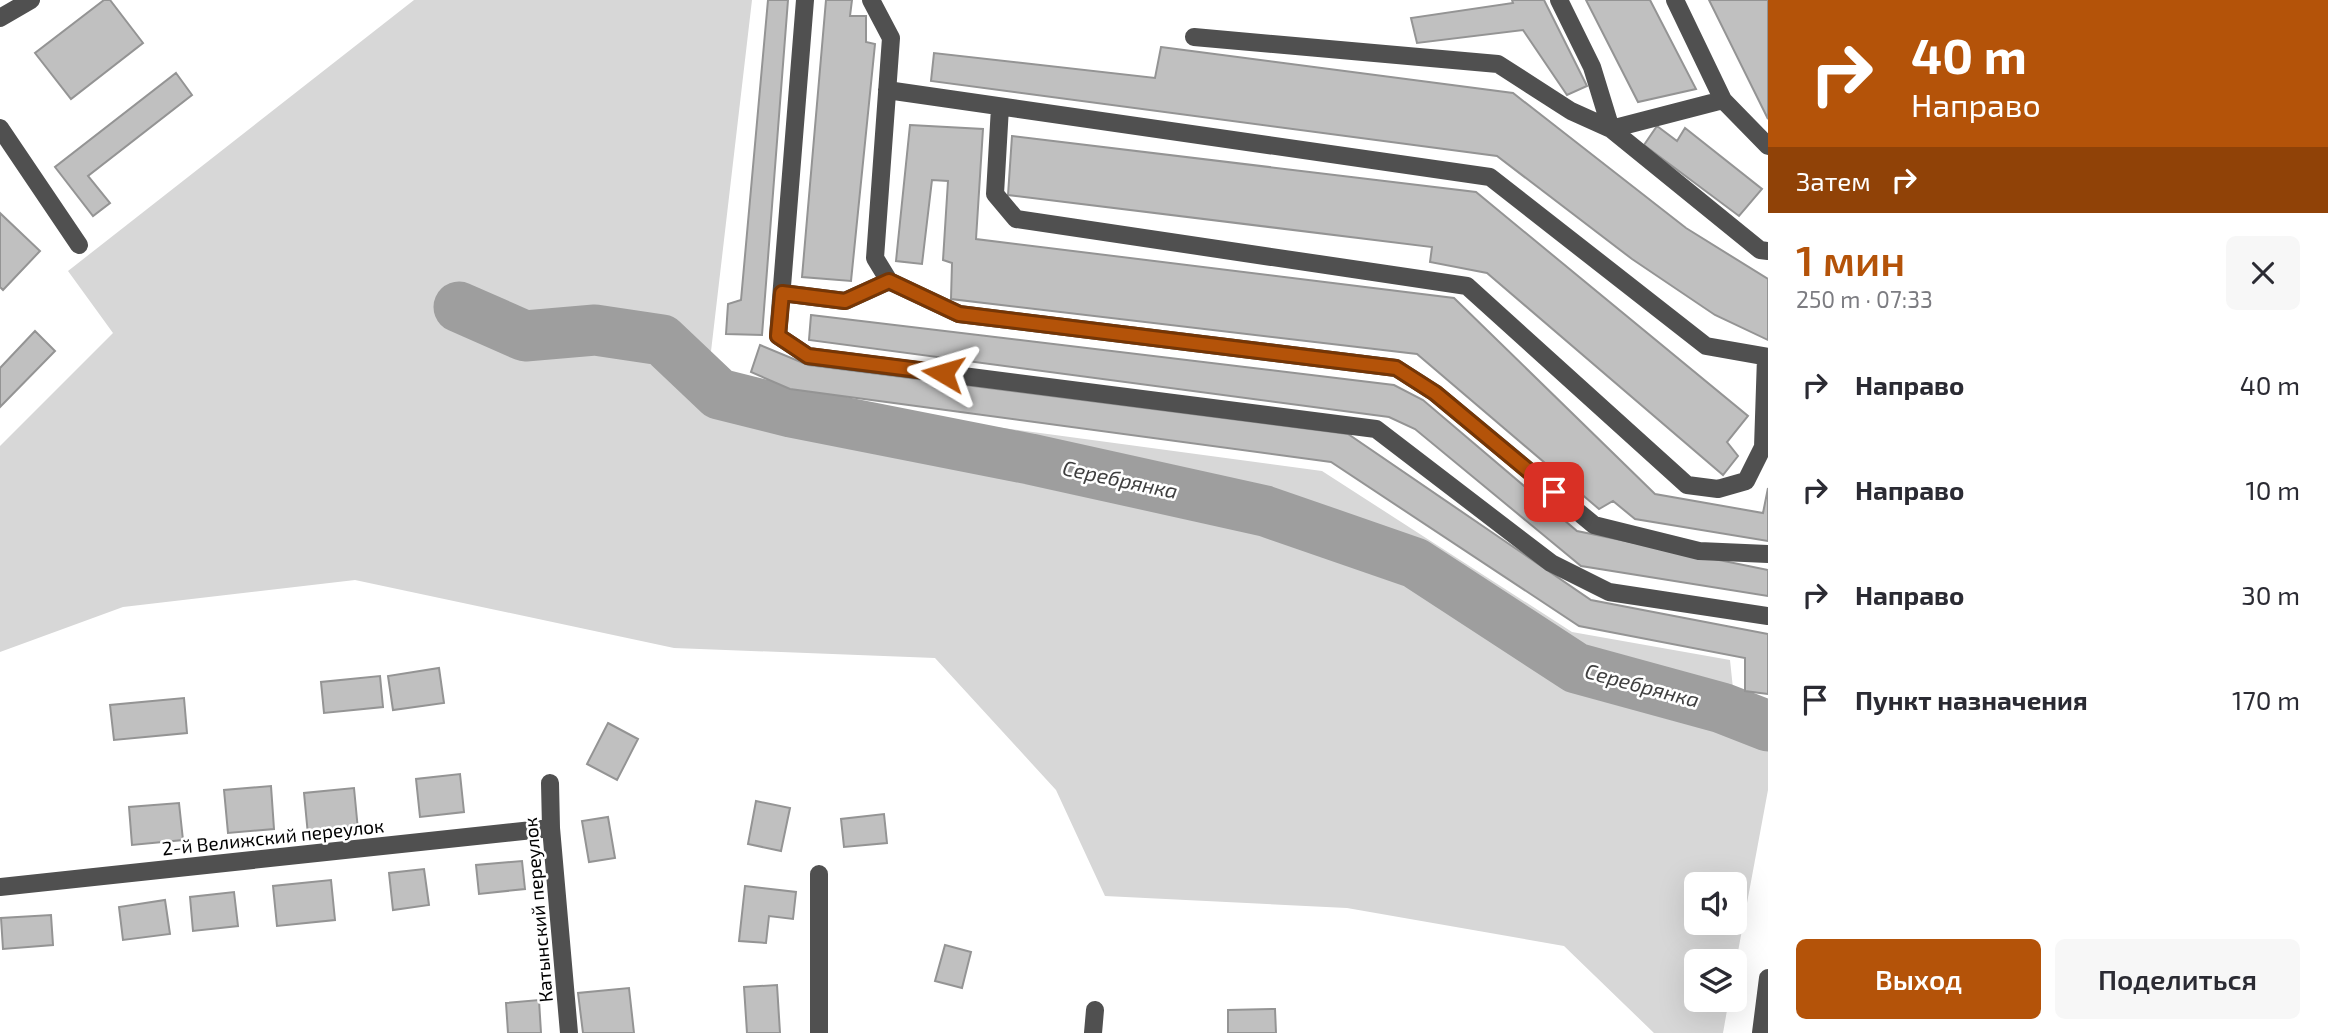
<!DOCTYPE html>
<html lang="ru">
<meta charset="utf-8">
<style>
:root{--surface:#fff;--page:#f7f7f7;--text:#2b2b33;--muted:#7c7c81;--accent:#b45309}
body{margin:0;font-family:"Exo 2",sans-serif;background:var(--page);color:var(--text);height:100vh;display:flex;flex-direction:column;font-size:26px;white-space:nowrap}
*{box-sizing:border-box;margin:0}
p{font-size:23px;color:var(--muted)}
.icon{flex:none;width:38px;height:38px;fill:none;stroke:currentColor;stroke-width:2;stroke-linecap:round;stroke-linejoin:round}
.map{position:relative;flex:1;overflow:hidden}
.panel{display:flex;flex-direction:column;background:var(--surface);width:560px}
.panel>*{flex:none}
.top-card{background:#b45309;color:#fff;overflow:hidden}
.controls{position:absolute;left:1684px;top:872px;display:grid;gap:14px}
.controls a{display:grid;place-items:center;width:63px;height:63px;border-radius:10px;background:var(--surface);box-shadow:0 7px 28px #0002;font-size:35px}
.pin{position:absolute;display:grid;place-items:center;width:60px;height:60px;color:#fff;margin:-30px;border-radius:14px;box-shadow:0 4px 10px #0006}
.me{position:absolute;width:77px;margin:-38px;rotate:277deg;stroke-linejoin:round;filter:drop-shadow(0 0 5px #0008)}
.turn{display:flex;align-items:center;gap:24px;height:147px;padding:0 28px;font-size:32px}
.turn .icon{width:91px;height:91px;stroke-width:2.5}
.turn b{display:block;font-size:49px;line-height:60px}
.then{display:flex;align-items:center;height:66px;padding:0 28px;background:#0003;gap:14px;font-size:26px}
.round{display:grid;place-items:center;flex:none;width:74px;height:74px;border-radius:10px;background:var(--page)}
.head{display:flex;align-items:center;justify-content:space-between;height:119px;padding:0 28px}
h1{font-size:42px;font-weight:600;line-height:52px;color:var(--accent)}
.primary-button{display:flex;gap:14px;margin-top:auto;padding:14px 28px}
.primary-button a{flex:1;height:80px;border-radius:10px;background:var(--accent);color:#fff;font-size:28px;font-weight:600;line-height:80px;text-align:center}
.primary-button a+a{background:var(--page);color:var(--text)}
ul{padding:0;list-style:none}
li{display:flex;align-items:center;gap:21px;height:105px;padding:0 28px}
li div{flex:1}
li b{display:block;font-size:26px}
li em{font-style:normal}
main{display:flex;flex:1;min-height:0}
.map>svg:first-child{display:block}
.green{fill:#d7d7d7;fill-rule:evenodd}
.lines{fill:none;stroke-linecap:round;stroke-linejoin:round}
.river{stroke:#9e9e9e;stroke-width:51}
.building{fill:#c0c0c0;stroke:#949494;stroke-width:2}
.minor{stroke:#505050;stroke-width:18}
.route-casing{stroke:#753606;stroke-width:18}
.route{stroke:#b45309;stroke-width:12}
.labels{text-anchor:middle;stroke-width:5;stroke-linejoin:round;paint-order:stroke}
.street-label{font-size:19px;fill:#000;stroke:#fff}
.water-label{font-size:21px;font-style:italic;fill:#3f3f3f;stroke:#fff}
</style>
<main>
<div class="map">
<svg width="1768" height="1033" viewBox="0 0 1768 1033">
<rect width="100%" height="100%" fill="#fff"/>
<path class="green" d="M414,0H752L710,360L767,396L1322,471L1572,632L1730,660L1734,698L1768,705V790L1734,973V961H1696V999H1729L1723,1033H1654L1564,946L1347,908L1105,896L1056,790L935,658L674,648L355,580L123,607L0,652V446L113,333L68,271ZM1696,884H1734V922H1696Z"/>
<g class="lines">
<path class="river" d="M459,307L525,336L595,330L662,340L719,394L791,412L1030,459L1265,511L1415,563L1576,668L1722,708L1768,726"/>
</g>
<path class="building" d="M104,0H110L143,43L71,99L35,53Z
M768,0H788L762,335L726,334L728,304L741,300Z
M826,0H852L850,16H866V42L875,44L851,281L802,277Z
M1512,0H1544L1587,86L1567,95L1523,30L1417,43L1411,18L1513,3Z
M1586,0H1650L1696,89L1638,102Z
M1709,0H1768V119Z
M1161,47L1513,93L1686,228L1768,279V340L1715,315L1632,259L1497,156L931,81L934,53L1155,78Z
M176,73L192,95L88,176L110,203L93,216L55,167Z
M910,125L983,129L976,239L1454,298L1655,494L1763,513L1768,488V541L1635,519L1613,501L1599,509L1417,354L951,299L952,263L943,260L948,181L932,180L922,264L896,261Z
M1657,126L1677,141L1685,128L1762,189L1739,216L1644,145Z
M1012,136L1476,192L1748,416L1727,442L1738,456L1723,475L1487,273L1430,262L1432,247L1008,195Z
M0,213L40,251L3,290L0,287Z
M811,315L1394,385L1423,400L1577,531L1768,570V596L1581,566L1415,429L1389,417L809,340Z
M35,331L55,351L0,407V368Z
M760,345L808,365L1348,434L1591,600L1768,634V694L1745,691V658L1579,626L1331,462L790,389L751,372Z
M439,668L444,703L393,710L388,676Z
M380,676L383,707L324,713L321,682Z
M184,698L187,733L114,740L110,705Z
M608,723L638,739L617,780L587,764Z
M460,774L464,812L420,817L416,779Z
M271,786L274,829L228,833L224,790Z
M354,788L358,830L308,835L304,793Z
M756,801L790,808L781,851L748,844Z
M179,803L183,840L132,845L129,807Z
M884,814L887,843L844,847L841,819Z
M608,817L615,858L589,862L582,821Z
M522,861L525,889L479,894L476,865Z
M424,869L429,905L393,910L389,873Z
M331,880L335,920L277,926L273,886Z
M745,886L796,892L793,919L769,916L766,943L739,941Z
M234,892L238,926L193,931L190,897Z
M165,900L170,934L123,940L119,907Z
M51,915L53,945L3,949L1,918Z
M945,945L971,952L962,988L935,981Z
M777,985L780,1033H747L744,987Z
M629,988L634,1033H583L578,993Z
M539,1000L541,1033H508L506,1003Z
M1275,1009L1276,1033H1228V1010Z"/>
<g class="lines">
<path class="minor" d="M805,0L778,336L808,356L1376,429L1551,563L1609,592L1768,616
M871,0L891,38L875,258L889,281L959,314L1396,368L1435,393L1594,525L1699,551L1768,554
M1559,0L1592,67L1611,129L1723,100
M1675,0L1723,100L1768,146
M0,18L31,0
M1194,37L1498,64L1571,111L1611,129L1760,250L1768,251
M887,90L1490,177L1706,346L1768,357
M1000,107L995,194L1016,219L1467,286L1687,485L1718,489L1746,481L1763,447L1766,357
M0,128L79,245
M782,293L845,301L889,281
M550,783L551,828L569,1033
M819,874V1033
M0,887L551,828
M1093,1033L1095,1010
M1761,1033L1768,978"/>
</g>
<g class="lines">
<defs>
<path id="route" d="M943,373L808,356L778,336L782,293L845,301L889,281L959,314L1396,368L1435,393L1554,492"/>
</defs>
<use href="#route" class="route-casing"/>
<use href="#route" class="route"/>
</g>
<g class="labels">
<g class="street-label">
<text transform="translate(273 837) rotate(-6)" y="7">2-й Велижский переулок</text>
<text transform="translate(538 910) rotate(-95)" y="7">Катынский переулок</text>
</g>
<g class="water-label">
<text transform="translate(1120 480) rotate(12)" y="7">Серебрянка</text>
<text transform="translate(1642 686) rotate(15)" y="7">Серебрянка</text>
</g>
</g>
</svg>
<div class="controls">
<a><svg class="icon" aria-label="sound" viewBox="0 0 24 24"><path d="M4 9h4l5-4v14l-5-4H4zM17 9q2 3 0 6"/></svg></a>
<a><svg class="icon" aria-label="layers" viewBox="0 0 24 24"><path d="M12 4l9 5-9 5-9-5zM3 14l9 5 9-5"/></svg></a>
</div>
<div class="pin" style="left:1554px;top:492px;background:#d93025"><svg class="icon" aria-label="arrive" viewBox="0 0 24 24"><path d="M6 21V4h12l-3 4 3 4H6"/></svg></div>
<svg class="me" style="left:943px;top:373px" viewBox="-20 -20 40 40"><path d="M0-17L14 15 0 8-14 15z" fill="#b45309" stroke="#fff" stroke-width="4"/></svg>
</div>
<section class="panel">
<div class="top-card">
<div class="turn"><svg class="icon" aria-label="right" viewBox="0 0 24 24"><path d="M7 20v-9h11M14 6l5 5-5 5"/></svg><div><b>40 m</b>Направо</div></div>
<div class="then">Затем<svg class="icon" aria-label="right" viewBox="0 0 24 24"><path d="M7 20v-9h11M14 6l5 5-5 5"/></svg></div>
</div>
<div class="head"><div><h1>1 мин</h1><p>250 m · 07:33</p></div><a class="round"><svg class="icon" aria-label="close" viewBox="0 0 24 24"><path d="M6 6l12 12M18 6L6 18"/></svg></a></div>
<ul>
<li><svg class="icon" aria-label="right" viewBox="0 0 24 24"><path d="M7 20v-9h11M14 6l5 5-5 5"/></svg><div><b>Направо</b></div><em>40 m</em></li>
<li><svg class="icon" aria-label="right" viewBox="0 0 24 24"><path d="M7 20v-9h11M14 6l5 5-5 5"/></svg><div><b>Направо</b></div><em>10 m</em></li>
<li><svg class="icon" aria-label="right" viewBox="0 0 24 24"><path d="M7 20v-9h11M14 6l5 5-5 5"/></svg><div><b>Направо</b></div><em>30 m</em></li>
<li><svg class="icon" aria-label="arrive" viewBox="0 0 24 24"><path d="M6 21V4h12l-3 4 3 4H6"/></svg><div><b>Пункт назначения</b></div><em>170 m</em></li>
</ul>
<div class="primary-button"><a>Выход</a><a>Поделиться</a></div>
</section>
</main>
